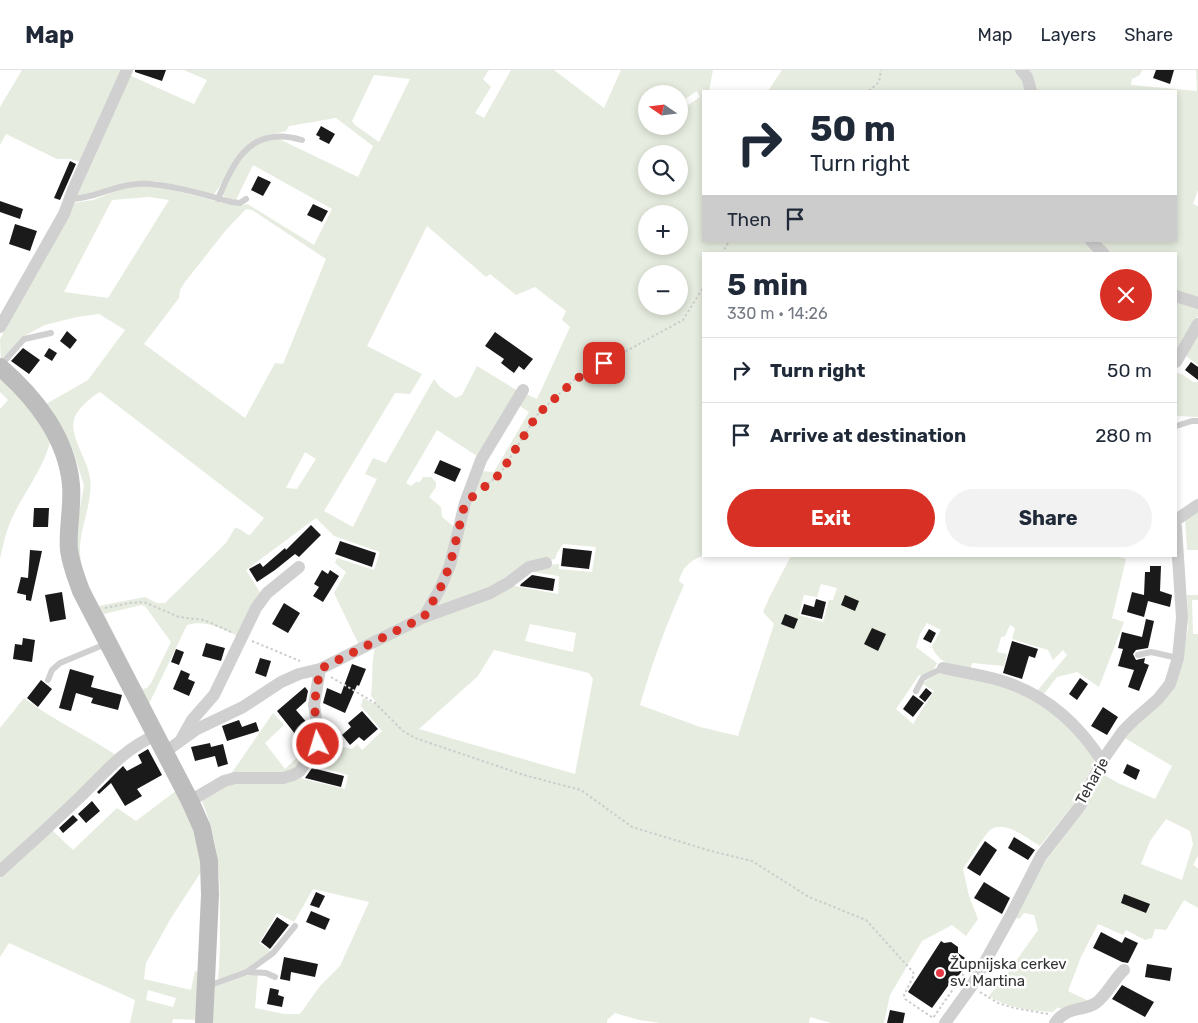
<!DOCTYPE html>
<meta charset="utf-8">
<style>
:root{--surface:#fff;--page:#f2f2f3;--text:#1f2937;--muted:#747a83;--line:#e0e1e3;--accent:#d93025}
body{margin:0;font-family:Rubik,sans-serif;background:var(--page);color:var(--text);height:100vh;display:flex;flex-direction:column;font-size:19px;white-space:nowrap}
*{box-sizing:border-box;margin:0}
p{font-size:16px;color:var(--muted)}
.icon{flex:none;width:28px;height:28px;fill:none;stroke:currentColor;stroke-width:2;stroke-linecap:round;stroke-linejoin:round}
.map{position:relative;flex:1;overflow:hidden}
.sheet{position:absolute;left:702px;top:182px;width:475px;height:305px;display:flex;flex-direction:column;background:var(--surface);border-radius:0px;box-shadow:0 2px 8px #0003}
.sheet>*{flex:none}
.guide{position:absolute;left:702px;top:20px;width:475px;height:152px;border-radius:0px;box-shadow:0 2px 8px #0003;background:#fff;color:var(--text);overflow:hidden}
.needle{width:32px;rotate:284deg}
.controls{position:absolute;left:638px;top:15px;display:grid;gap:10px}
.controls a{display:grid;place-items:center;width:50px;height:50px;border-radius:50%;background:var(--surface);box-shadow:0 2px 8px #0003;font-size:25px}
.pin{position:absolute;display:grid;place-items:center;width:42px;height:42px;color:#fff;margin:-21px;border-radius:10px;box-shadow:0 2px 8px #0006}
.me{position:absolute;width:55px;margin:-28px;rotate:355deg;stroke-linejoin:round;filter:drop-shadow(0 0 4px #0008)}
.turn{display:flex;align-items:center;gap:18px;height:105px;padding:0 25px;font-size:22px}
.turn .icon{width:65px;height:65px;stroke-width:2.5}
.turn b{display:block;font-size:35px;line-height:42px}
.then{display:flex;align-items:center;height:48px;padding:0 25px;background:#0003;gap:10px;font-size:19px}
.round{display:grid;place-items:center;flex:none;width:52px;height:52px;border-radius:26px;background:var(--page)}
.overview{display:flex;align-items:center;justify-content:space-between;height:85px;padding:0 25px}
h1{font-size:30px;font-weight:700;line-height:38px}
.primary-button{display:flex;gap:10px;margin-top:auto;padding:10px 25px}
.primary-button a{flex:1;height:58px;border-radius:30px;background:var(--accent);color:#fff;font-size:20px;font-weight:700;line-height:58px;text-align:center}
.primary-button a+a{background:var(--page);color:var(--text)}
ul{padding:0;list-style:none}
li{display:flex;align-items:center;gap:15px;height:65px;padding:0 25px;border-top:1px solid var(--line)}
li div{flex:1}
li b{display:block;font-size:19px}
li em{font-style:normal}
header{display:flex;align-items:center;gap:30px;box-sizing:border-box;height:70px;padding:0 25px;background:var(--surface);border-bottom:1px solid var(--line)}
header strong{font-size:24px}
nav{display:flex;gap:28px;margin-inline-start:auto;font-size:18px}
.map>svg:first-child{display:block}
.green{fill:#e6ecdf;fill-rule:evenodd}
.building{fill:#1a1a1a}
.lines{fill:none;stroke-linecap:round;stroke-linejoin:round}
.path{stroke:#cdcdcd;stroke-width:2;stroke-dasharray:2.5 2.5;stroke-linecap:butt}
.lane{stroke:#d0d0d0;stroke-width:6}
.street{stroke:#d0d0d0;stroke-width:12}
.secondary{stroke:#bdbdbd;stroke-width:18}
.route{stroke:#d93025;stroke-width:9;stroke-dasharray:0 16.2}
.poi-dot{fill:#e63946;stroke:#fff;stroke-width:2}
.labels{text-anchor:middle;stroke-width:5;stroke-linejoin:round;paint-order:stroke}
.street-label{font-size:15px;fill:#333;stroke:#fff}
.poi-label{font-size:15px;fill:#333;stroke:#fff;text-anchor:start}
</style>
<header>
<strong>Map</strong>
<nav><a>Map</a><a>Layers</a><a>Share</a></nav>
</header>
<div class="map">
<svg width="1198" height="953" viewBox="0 0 1198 953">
<rect width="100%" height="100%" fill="#fff"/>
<path class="green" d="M22,0H125L81,92L70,89H57L6,64L0,75V37Z
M184,0H489L483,9L491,17L475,43L484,48L511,0H554L604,38L621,0H713L709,21H704V171H1087L1100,184H704V485C690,491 683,496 679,511L684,515C666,555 652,593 640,635L700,657L738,666L774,554L763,542L770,526L791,486H1115L1126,489L1112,548L1124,552L1099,617L1077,602L1057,607L1043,625L1037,621L1067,585L1063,580L1053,590L1048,580L1012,569L1015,558L1010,555L1005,566L1001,567L997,582L1007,584L1004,596L972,593L969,603C955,598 936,591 932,576L941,560L927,553L920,564L916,577L937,593C934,600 928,607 919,605L896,639L913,654L934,621L923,614L927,610L942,602L999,614L1053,640L1094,687V692L1077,730L1040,776C1028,769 1005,749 990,760C985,764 968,792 963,799L969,826L978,849L966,866L952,855L922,871L890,925L884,953H831L810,947L809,953H661L639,950L615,943L607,950V953H212L214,917L244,906L258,904L255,938L284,944H300L320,916L340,896L369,832L313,819L294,852L277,843L259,873L271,881L243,903L218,910C220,890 220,869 220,849C220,804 219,771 201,729L226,713L299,705L303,709L345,719L348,705L308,694L322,673H326L352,679L357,674L362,680L382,661L361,636L363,628L373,633L375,631L371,626C373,609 371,590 376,573L510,515L558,524L559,506L526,501L545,495L559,494V499L592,502L596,477L563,474L557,483L555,489L539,492L506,511L438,539L435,534L479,401L494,402L529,342L518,335L524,323L537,329L570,257L562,250L566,241L535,217L516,225L490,204L486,207L427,156L367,276L422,304L410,324L395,323L324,441L353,457L377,409L365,404L373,388L386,393L434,309L440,317L456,328L462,325L477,296L518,321L480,388L437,360L406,413L411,416L416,412H420L423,407H431L436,412V417L429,427L441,437L442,447L457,459L447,494L422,542L360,577L334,523L346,502L335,493L337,488L374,500L380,482L334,466L316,448L246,500L261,524L240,567C223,559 206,549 187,555L147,638L76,493V460L84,415L73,381L46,334L88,310L125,260L99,244L77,247L45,255L22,267L1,291L0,269L73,133L93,130L124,118L137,116L162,117L231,135L240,136L247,134L249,135L314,175L332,139L253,95L236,130C230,129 225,129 222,123L235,99L252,76L277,68L358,107L373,76L336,48L289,56L286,61C252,69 247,70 229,101C224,109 220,117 214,124H208L156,111H136L80,126L76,125L129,5L194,34L207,10ZM374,5L410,9L379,72L355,55L352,51ZM697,21L700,27L688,35L685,29ZM646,24H679V56H646ZM646,84H679V116H646ZM149,127L169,130L108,228L64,222L112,130ZM246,139L252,140L326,189L283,294L275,293L245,348L144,274L179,228L180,220L185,212L226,160ZM646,144H679V176H646ZM646,204H679V236H646ZM100,322L264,448L250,465C244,464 241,458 235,458L226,473L165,533H157L145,527L98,536C90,517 79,498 80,477C81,454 93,432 90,408C88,390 69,366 74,350C76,340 91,327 100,322ZM305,382L316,389L297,419L286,418ZM821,514L837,518L833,530H829L823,552L799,545L804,525L817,527ZM141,535L145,536L171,572L151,613L147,618L143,619L141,617L104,544ZM530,554L576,563L573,582L525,571ZM494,580L589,603L593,609L575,704L419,659L478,606Z
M782,0H1018L1028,21H768Z
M1025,0H1142L1140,5L1132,9L1131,15L1197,21L1196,0H1198V120L1193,134L1198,136V228L1176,221V184H1109L1097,171H1176V21H1035Z
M1176,231L1198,239V246L1176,285Z
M1198,262V295L1186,286Z
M1176,303L1182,304L1193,312H1198V347L1176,346Z
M0,309L18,323L51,368C45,397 24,422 12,448C6,461 3,475 0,489V339L8,330L0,322Z
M1198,439V480H1187L1185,450Z
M1187,525H1198V530H1192L1193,564H1198V786L1193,795L1198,798V838L1184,830L1166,860L1155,859L1152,868L1145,870L1126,860L1123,865L1098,854L1081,887L1068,921L1091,932L1068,939L1057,938L1053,942C1031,941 1008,938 989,926L1009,901L1038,860L1034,845L1024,843L1019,849L1016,848L1051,780L1101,703L1118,713L1155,729L1172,696L1123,667L1183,587L1188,557ZM1166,749L1190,761L1193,774L1182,810L1141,794L1150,771Z
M24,628C53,650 86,665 116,685L0,798V658Z
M273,643L284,655L265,673L285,699L303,682L300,674L314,662L316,666L304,691L281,706L231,704Z
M177,720C190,747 200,772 201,802L171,848L146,893L144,909L191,920L195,901L202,903L200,950L173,949L172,953H130L135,930L9,873L0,887V805L52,760L73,780L117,738L136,751ZM148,920L176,928L173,937L146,930Z"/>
<path class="building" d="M135,0H166L162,11L135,2Z
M1156,0H1174L1170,14L1153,8Z
M321,56L335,64L329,74L319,69L320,67L316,65Z
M70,91L76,94L60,130L54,128Z
M258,106L271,112L263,126L251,120Z
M0,131L23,139L20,149L0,142Z
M313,134L328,141L322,152L307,145Z
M15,154L37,161L30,181L9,174Z
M67,261L77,270L70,279L60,271Z
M495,262L533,289L524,300L519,296L514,303L501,293L504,289L485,276Z
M23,278L40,290L29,304L11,291Z
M49,278L57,283L52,291L44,286Z
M1191,292L1198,297V310L1185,300Z
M440,390L461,399L455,412L434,403Z
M34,438H49L48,457H33Z
M311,455L321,465L299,487L295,484L275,500L257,512L249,499L260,493L263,497L285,478L286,480Z
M340,471L376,483L372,497L335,484Z
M563,478L592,481L589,499L561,496Z
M30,480L42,481L31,531L26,530V525L17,523L21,507L28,508Z
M1150,496H1161L1160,521L1172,525L1170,537L1148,531L1144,547L1127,542L1132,522L1144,525L1145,502H1150Z
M322,500L328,504L330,500L339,506L323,532L313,526L319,517L314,514Z
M532,505L555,509L553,521L520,516L521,514Z
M62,522L66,549L50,552L45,525Z
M845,525L859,531L855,541L841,535Z
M816,529L826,532L822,549L801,544L804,534L814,537Z
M284,533L300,543L288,563L272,554Z
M785,544L798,549L794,559L781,554Z
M1146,549L1154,551L1148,578L1136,580L1133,584L1136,590L1145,588L1144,593L1149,595L1139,621L1128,617L1134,600L1118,596L1123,579L1118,578L1122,562L1142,567Z
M872,558L886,564L878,581L864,574Z
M929,559L936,563L931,573L923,569Z
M23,568L35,570L32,592L13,589L15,574L22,575Z
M1012,571L1038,579L1035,588L1029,586L1022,609L1003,603Z
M206,573L225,578L221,591L202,586Z
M176,579L184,582L179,595L171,592Z
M260,588L271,591L266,607L255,603Z
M352,594L366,599L359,616L357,615L345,643L323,633L327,618L341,624Z
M70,599L94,606L91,617L122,625L118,640L91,633L93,628L76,623L71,641L59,638Z
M181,600L190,604L188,609L195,612L189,626L173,619Z
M1080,608L1088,614L1077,630L1069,624Z
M41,610L52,619L38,637L27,628Z
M305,617L308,621L306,631L296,640L309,655L310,660L299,669L277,641Z
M926,618L932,623L925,632L919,627Z
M913,625L924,633L913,647L903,639Z
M1103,637L1118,647L1107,665L1091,656Z
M362,641L378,659L364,671L359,667L350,675L342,665L351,657L348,653Z
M239,650L242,657L256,652L259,661L227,671L222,656Z
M210,673L211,677L223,674L228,694L218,697L215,686L195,691L191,677Z
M148,679L162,705L137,719L142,726L125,736L111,713L99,724L97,722L123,696L127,701L142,693L138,685Z
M1127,694L1140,700L1136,710L1123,703Z
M312,698L344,706L341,717L305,708Z
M92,731L100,741L86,753L78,744Z
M73,745L78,750L63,763L59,758Z
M1014,767L1035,780L1028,790L1008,778Z
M985,771L997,780L980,806L967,798Z
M984,812L1010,828L1002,844L974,828Z
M316,822L325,826L319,838L310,835Z
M1124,824L1150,834L1146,843L1121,833Z
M311,841L330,849L325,860L306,852Z
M277,847L289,855L270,879L261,872Z
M1101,862L1122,873L1125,867L1138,873L1128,893L1122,892L1093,878Z
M941,871L944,873L951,872L958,877V883L965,888L958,898L962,901L955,910L953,909L932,938L908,922Z
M284,887L318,894L315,907L291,902L290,911L280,909Z
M1147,894L1172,898L1170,911L1145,907Z
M1122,915L1154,932L1145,947L1112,929Z
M270,918L279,920L278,925L284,927L282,937L267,934Z
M890,940L905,943L903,953H887Z"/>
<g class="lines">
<path class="path" d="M869,21L879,12L881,0
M722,184L729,171
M484,417L500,404L537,345L575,309L683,250L704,216
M105,538L130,533L144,532L179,547L204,550L231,562
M252,571L300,591
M331,607L375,633L403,661L415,668L524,705L581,720L632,757L711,781L752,791L809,827L866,850L913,902L914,905L904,925L905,929L933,948L965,902
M980,922L998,933L1014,938L1048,944"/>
<path class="lane" d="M70,129C94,129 114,115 137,114C162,112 206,125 231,132L240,133L246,129
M218,129C235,88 252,55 302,70
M1,295L24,269L51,263
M1176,356L1192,351H1198
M1138,585L1151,582L1178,588
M48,610L52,600L60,593L108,573
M916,621L923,608L943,598
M248,902L266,903L275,907
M208,916L247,902L273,883L295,856"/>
<path class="street" d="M1021,0L1027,7L1031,21
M1091,171L1104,184
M1176,226L1198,233
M0,257L64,144L73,120L127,0
M1176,292L1198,254
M1176,450L1198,435
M424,547L440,519L450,495L465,433L481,390L523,320
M943,598C961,602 981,605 999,610C1044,623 1077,652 1102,691
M182,668L192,650L214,625L256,538L267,523L299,497
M165,682L197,659L243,637L281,612L299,604L320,599L424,547L490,523L508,513L529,497L546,493
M190,731L224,711L235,708H283L293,705L300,701L318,674L319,667L314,635L320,599
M0,801C27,777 53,753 79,728C105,703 122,680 156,665
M945,953L971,917L1011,845L1041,786L1080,736L1102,691L1123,661L1134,650L1158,629L1170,614L1178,588L1182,548L1176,457
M1055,953C1067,936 1081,942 1096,933C1107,925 1114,909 1124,900"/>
<path class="secondary" d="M0,297C35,327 67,368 71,415C73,437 67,459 69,480C71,495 76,507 81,521L190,731L202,758L209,791L210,825L204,953"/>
</g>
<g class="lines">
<path class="route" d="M318,674L319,667L314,635L320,599L424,547L440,519L450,495L465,433L500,404L537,345L576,309L604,293"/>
</g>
<circle class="poi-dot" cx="940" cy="903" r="5"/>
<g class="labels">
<g class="street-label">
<text transform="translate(1092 711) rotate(-61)" y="5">Teharje</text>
</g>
<g class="poi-label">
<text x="950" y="899">Župnijska cerkev<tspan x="950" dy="17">sv. Martina</tspan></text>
</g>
</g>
</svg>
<div class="controls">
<a><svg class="needle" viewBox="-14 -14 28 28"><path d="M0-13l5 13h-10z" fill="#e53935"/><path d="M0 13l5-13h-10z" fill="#747a83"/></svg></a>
<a><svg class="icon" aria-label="search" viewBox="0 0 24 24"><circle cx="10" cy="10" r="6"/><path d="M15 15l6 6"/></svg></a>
<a>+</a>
<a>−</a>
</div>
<div class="pin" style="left:604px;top:293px;background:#d93025"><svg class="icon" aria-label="arrive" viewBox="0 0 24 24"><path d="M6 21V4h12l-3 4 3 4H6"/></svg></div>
<svg class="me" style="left:318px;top:674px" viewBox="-20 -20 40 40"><circle r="17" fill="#d93025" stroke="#fff" stroke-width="3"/><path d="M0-11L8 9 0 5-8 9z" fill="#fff"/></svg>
<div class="guide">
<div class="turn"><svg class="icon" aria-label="right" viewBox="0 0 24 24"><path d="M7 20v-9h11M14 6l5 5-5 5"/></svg><div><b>50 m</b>Turn right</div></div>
<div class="then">Then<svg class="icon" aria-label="arrive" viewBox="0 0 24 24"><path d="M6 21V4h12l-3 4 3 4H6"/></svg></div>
</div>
<section class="sheet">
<div class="overview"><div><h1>5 min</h1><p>330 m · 14:26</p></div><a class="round" style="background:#d93025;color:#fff"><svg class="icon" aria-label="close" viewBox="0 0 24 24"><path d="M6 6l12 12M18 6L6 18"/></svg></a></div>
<ul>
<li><svg class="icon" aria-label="right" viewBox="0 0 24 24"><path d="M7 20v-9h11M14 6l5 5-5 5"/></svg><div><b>Turn right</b></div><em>50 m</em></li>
<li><svg class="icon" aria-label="arrive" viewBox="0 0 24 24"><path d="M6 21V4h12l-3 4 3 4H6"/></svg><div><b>Arrive at destination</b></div><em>280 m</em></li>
</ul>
<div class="primary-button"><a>Exit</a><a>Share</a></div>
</section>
</div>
